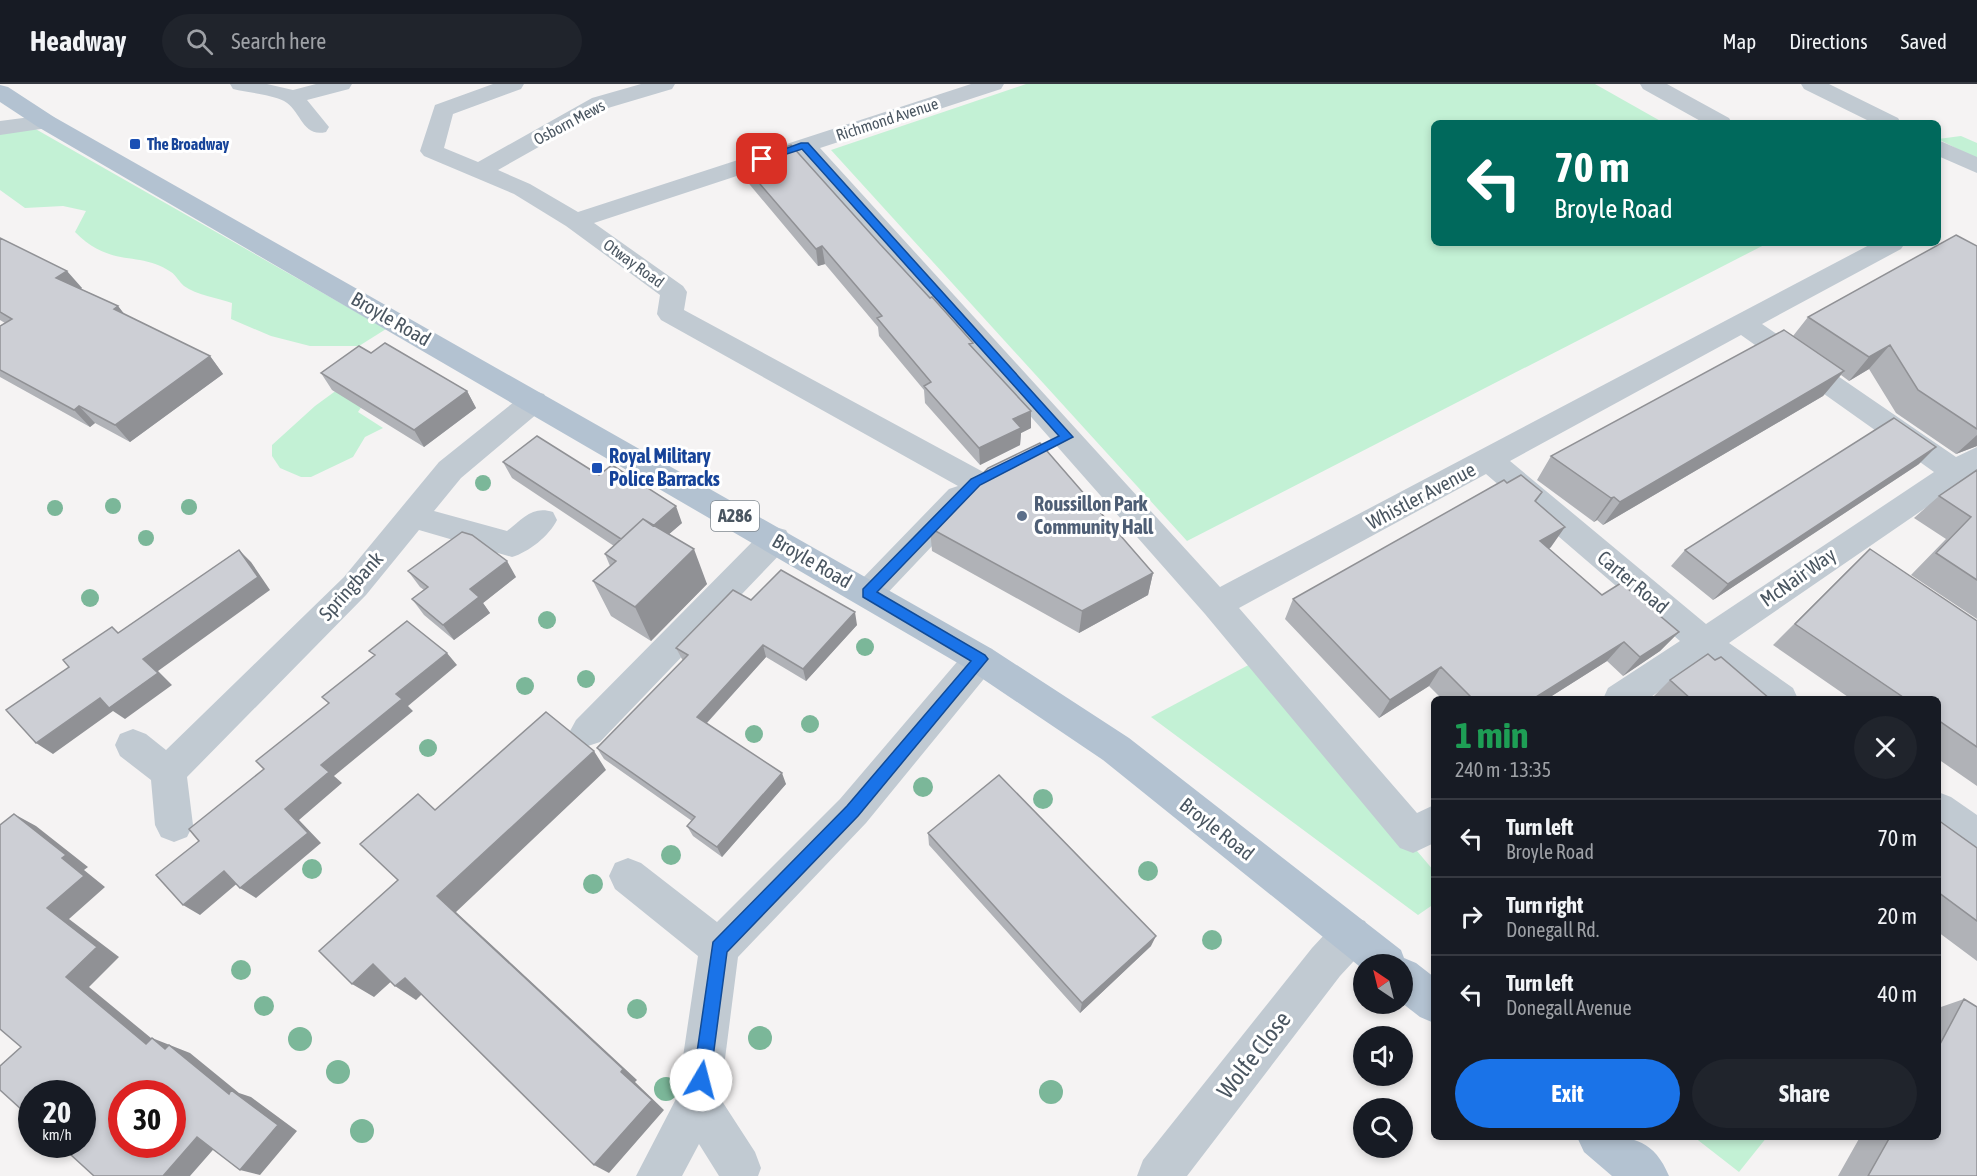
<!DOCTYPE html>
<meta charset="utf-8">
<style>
:root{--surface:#171b24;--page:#20242c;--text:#f1f3f6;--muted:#9ea1a6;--line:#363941;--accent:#1a73e8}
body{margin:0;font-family:"Asap Condensed",sans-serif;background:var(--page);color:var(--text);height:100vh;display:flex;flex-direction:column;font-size:22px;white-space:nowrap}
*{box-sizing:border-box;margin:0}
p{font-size:20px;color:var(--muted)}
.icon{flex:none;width:33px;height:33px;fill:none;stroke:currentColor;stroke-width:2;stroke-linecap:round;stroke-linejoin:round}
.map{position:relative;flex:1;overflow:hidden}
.side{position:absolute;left:1431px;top:612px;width:510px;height:444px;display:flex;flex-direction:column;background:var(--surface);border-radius:9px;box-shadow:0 3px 9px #0003}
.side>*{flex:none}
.banner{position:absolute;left:1431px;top:36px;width:510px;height:126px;border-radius:9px;box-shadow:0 3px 9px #0003;background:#00695c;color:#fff;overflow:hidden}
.needle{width:39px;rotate:325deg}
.controls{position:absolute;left:1353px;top:870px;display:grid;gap:12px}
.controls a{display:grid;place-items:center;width:60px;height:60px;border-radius:50%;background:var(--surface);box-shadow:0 3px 9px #0003;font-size:30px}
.speed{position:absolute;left:18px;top:996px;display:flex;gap:12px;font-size:30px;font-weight:700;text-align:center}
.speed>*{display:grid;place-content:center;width:78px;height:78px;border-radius:50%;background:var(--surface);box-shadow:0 3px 9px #0003;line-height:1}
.speed small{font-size:15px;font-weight:400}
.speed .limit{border:9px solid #d22;background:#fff;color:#111}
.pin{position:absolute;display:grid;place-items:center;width:51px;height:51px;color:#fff;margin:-26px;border-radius:12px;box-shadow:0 3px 9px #0006}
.me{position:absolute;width:66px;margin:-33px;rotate:8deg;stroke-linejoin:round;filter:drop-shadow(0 0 4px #0008)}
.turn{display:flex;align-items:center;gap:21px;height:126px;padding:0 24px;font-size:27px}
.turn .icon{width:78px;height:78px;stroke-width:2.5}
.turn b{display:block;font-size:42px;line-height:51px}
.round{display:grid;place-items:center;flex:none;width:63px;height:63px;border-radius:32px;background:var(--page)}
.headline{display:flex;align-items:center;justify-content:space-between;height:102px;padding:0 24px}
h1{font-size:36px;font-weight:700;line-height:45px;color:#1e9e55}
.button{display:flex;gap:12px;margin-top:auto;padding:12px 24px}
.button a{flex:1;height:69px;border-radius:36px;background:var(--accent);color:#fff;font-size:24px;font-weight:700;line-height:69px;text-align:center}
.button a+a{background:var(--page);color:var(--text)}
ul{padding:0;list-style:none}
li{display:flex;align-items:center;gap:18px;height:78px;padding:0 24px;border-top:2px solid var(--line)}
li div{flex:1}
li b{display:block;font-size:22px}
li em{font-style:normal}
header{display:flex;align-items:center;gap:36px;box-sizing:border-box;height:84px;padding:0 30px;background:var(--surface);border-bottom:2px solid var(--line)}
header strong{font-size:28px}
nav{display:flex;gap:33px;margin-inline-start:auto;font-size:21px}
.search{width:420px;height:54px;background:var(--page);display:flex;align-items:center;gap:15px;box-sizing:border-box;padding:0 21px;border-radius:33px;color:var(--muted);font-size:22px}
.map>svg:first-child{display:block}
.green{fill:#c3f1d5}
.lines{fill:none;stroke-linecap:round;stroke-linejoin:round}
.minor{fill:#c1cad2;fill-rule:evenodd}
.major{fill:#b3c2d1;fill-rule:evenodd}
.tree{fill:#7bb799}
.wall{fill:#b0b2b7}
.shaded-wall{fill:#909195}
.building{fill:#cdcfd5;stroke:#909195;stroke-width:1.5;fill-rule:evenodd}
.route{fill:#1a73e8;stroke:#114b97;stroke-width:1.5}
.transit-dot{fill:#1a4fb4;stroke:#fff;stroke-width:2}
.service-dot{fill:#5c6f8a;stroke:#fff;stroke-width:2}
.labels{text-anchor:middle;stroke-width:6;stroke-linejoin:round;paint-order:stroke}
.far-street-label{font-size:16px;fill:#4a5661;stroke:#fff}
.far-transit-label{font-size:16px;font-weight:bold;fill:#164399;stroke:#fff;text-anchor:start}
.shield{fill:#fff;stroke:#808990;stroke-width:1.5}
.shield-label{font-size:18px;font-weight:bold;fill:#4a5661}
.street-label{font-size:20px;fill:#4a5661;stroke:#fff}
.transit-label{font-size:20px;font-weight:bold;fill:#164399;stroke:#fff;text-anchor:start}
.service-label{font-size:20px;font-weight:bold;fill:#4e5e75;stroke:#fff;text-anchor:start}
.near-street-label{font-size:24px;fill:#4a5661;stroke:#fff}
</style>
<header>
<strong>Headway</strong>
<div class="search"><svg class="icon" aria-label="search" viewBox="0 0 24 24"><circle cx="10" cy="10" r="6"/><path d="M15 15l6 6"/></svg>Search here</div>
<nav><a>Map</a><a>Directions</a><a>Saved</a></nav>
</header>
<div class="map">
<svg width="1977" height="1092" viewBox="0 0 1977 1092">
<rect width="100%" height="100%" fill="#f5f3f3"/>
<path class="green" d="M1026,0H1595L1664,39H1434V159H1768L1187,457L831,66Z
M32,43L386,245L359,262H310L271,252L231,235L232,219C218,214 196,211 184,202C179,198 176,191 171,188C139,166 111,185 75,148L86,127L63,122L25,124L0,106V47Z
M1961,52L1977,59V75L1938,55Z
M341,303L366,316L358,328L383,344L365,353L353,373L311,393H301L280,384L272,372V361L315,322Z
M1256,577L1434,787V820L1418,831L1151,633Z
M1694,1053H1767L1739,1088Z"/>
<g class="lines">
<path class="minor" d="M230,0H267L293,6L316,0H352L349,5L307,16L329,43L326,48C302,54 301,26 284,17C270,10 249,9 233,5Z
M493,0H524L521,5L453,30L444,64L478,78L592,14L641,0H675L672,5L608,24L498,86L530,100L578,128L971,0H1004L1001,5L820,64L1220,503L1873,159H1905L1901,165L1762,240L1956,373L1977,363V414L1956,403L1729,559L1793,604L1798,615H1754L1703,577L1648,615H1603L1608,604L1680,557L1486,390L1239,524L1417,729L1434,721V759L1413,769L1400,764L1205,530L800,71L594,139L683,202L687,208L684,226L987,390L991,398L987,406L973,408L975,413L971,421L879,518L868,522L857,518L852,509L857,500L949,405L958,402L661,236L657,230L660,211L566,142L514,110L424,72L420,67L435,21ZM1741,251L1934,388L1706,540L1510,377Z
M1640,0H1667L1729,34L1732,39H1704L1643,5Z
M1801,0H1829L1898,34L1901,39H1873L1804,5Z
M46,31L54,33L57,38L54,43L0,51V37Z
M1938,56L1977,73V89L1938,72Z
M534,307L544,310L548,317L544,324L461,394L434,427L507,447C522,435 533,421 553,428L557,436C549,452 529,468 512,473L419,446L366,511L187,693L193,741L187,753L174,758L161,753L155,741L151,696L120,672L115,661L120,650L133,645L146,650L166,666L344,493L439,378L524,310Z
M775,443L786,446L791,455L786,464L600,658L588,662L576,658L570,647L576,636L764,446Z
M980,561L992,565L997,575L992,585L866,739L738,873L720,1014L755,1068L761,1084L758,1092H719L699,1060L682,1092H636L677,1013L698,872L615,805L609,792L615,779L628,774L641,779L717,838L840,715L968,565Z
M1938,708L1951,713L1977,731V769L1964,764L1938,746Z
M1351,832L1365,837L1371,851L1365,865L1340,892L1187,1092H1137L1143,1076L1312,864L1337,837Z"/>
<path class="major" d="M0,1L8,3L54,33L992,565L1129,654L1401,866L1404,874L1416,879L1434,893V939L1420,933L1402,919V880H1364V886L1103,676L968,585L38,43L0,18Z
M1577,1053C1619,1053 1650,1046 1669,1092H1612L1584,1068Z"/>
</g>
<g class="tree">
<circle cx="483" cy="399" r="8"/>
<circle cx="113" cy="422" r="8"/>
<circle cx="189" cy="423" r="8"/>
<circle cx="55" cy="424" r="8"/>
<circle cx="146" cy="454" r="8"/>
<circle cx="90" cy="514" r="9"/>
<circle cx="547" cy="536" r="9"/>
<circle cx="865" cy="563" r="9"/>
<circle cx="586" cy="595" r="9"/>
<circle cx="525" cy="602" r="9"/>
<circle cx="810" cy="640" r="9"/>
<circle cx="754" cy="650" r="9"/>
<circle cx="428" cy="664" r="9"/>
<circle cx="923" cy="703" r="10"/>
<circle cx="1043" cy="715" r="10"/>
<circle cx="671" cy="771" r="10"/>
<circle cx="312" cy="785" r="10"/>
<circle cx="1148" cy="787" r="10"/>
<circle cx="593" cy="800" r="10"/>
<circle cx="1212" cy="856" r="10"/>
<circle cx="241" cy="886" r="10"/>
<circle cx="264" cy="922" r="10"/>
<circle cx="637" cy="925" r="10"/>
<circle cx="760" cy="954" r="12"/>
<circle cx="300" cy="955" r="12"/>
<circle cx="338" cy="988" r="12"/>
<circle cx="666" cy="1005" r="12"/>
<circle cx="1051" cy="1008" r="12"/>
<circle cx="362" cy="1047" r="12"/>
</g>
<path class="wall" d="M741,78L973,265L1031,327V344L1021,349L1020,361L980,381L925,319L924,306L879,252L878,243L825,180L818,182L745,95Z
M0,154L82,204L81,205L118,222L124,230L210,272L223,290L130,358L95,339L90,343L0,293V242L5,239L0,236Z
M1977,162V362L1956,370L1896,329L1869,285L1849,297L1841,291L1823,312L1603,441L1597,436L1594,438L1537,396L1551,372L1793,252L1808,233Z
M321,289L467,307L476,324L424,363L332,306Z
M503,378L599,391L682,439L669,450L707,500L651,557L611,532L593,497L610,482L605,470L614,462L512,394Z
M1919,380L1713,516L1671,482L1685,466Z
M1977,386V535L1911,491L1946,455L1914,434L1939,412Z
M1507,399L1542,408L1536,418L1551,463L1549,465L1602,511L1679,548L1660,567L1623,592L1607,577L1547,615H1442L1429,602L1379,634L1285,535L1293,515Z
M930,444L1153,489L1148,511L1079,549L932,467Z
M1870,465L1977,537V702L1938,675V615H1851L1773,561L1847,487Z
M408,487L516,493L483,519L490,529L454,556L424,531L412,515L424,506L420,503Z
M857,541L806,597L766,573L707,639L786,700L722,773L693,752L687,742L692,737L604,675L597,664L683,577L676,564Z
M1715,576L1770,615H1651L1670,596Z
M1938,736L1977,764V877L1938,848Z
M928,749L1151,862L1080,929L929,761Z
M1964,915L1977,1092H1838L1860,1053H1938V924Z"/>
<path class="shaded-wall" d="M822,162L825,180L818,182L816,165Z
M67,187L82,204L71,212L56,194Z
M118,222L132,240L114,225Z
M1890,261L1869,285L1849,297L1869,273Z
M210,272L223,290L130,358L115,341Z
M1844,287L1823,312L1603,441L1620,418Z
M467,307L476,324L424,363L414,346Z
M79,322L95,339L90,343L74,326Z
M1031,327V344L1021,349L1020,361L980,381L979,364L1013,335Z
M1977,351V362L1956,370Z
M1936,363L1919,380L1713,516L1728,500Z
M1614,413L1597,436L1594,438L1611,414Z
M676,422L682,439L638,477L630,461Z
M1565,443L1551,463L1526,478L1540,457Z
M694,465L707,500L651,557L635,523Z
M239,466L251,478L270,506L158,587L172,601L125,635L113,627L53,670L36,659L100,614L143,575Z
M507,477L516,493L483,519L490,529L454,556L443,541L470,505Z
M1153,489L1148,511L1079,549L1082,527Z
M855,528L857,541L806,597L803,585Z
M1679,548L1660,567L1623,592L1640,573Z
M1624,558L1607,577L1547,615H1533Z
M763,561L766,573L702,644L697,633Z
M447,569L457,581L408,622L413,627L334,692L342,699L299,736L321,759L256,814L240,804L285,725L321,681L396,610Z
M1441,583L1429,602L1379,634L1390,616Z
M594,667L606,686L456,828L637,996L635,998L664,1026L609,1089L594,1081L621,988L437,812Z
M782,689L786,700L722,773L717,763Z
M14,730L36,742L88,783L84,786L105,803L69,835L119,873L89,903L168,968L146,960L66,893L47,824L62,774Z
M224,787L240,797L200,831L183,821Z
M1156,852L1151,862L1080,929L1082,919Z
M373,880L395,894L374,913L352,900Z
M405,894L425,907L416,916L395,902Z
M152,954L190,969L239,1009L251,1013L297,1047L260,1091L240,1086L229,1010L165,965Z
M197,1053L219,1059L190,1092H163Z"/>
<path class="building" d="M791,61L879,159L930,214L932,213L973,259L969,260L1031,327L1013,335L1021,344L979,364L924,302L931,298L877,234L882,232L822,162L816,165L741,78Z
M1956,151L1977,162V345L1918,306L1890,261L1869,273L1808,233Z
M0,154L67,187L56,194L118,222L114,225L210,272L115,341L79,322L74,326L0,286V242L12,235L0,228Z
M1784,246L1844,287L1620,418L1614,413L1611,414L1551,372Z
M385,259L467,307L414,346L321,289L359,262L371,269Z
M1894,334L1936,363L1728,500L1685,466Z
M537,352L599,391L612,381L676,422L653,442L643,435L621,455L503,378Z
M1040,359L1153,489L1082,527L930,444L988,384Z
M1977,386V496L1936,469L1971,433L1939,412Z
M1521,391L1542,408L1535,417L1565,443L1540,457L1602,511L1621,499L1679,548L1640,573L1624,558L1533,615H1473L1441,583L1390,616L1293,515L1504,396L1507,399Z
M643,435L694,465L635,523L593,497L616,477L605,470Z
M462,448L472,451L507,477L470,505L479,513L443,541L412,515L428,503L408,487Z
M1870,465L1977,537V663L1938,636V615H1906L1795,540Z
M239,466L258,493L143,575L158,589L109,624L100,614L36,659L6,626L69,583L63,576L112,543L118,549Z
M781,486L855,528L803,585L763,561L697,633L782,689L717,763L687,742L695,733L597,664L688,571L676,564L733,506L751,516Z
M407,537L447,569L396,610L402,615L321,681L329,688L285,725L308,749L240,804L224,787L183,821L156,791L199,757L189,745L264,685L256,677L329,619L322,613L375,571L369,567Z
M1708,570L1715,576L1721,573L1770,615H1691L1670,596Z
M546,628L594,667L437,812L623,985L621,988L652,1016L594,1081L405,894L395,902L373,880L352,900L319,867L398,796L360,760L418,710L435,726Z
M999,691L1156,852L1082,919L928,749Z
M14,730L66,771L62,774L84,792L47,824L97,863L66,893L146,960L152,954L165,965L169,961L229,1010L231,1006L278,1041L240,1086L197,1053L163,1092H94L59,1060H82V1010H32V1035L0,1006V982L21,963L0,945V741ZM122,1010H172V1060H122Z
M1938,736L1977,764V837L1938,808Z
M1964,915L1977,923V1092H1868L1890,1053H1938V964Z"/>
<path class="route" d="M801,59H808L1073,353L980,401L877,508L985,571L988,575L858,732L727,868L710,996L707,1002L701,1005L695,1002L693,996L713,858L847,722L971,577L863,513V505L971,395L1059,352L802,65L762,78L757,75Z"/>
<g class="transit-dot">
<rect x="129" y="54" width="12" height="12" rx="3"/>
<rect x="591" y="378" width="12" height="12" rx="3"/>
</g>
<circle class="service-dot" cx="1022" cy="432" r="6"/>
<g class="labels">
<g class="far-street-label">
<text transform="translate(887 35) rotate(-18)" y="6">Richmond Avenue</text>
<text transform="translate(569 38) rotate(-28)" y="6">Osborn Mews</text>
<text transform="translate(634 179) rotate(36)" y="6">Otway Road</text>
</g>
<g class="far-transit-label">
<text x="147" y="66">The Broadway</text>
</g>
<rect class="shield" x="711" y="417" width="48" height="30" rx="4.5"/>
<g class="shield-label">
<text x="735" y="438">A286</text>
</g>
<g class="street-label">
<text transform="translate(391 235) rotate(30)" y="7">Broyle Road</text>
<text transform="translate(1421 412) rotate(-28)" y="7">Whistler Avenue</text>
<text transform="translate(812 477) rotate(30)" y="7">Broyle Road</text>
<text transform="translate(1798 493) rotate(-35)" y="7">McNair Way</text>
<text transform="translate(1633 498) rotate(40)" y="7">Carter Road</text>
<text transform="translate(351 502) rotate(-48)" y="7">Springbank</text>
<text transform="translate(1217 745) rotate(38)" y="7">Broyle Road</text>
</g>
<g class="transit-label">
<text x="609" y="379">Royal Military<tspan x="609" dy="23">Police Barracks</tspan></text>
</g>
<g class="service-label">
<text x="1034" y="427">Roussillon Park<tspan x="1034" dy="23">Community Hall</tspan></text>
</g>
<g class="near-street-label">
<text transform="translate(1254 971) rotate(-52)" y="8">Wolfe Close</text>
</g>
</g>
</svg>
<div class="controls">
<a><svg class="needle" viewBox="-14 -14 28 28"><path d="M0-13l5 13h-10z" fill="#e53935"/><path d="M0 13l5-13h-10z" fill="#9ea1a6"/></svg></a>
<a><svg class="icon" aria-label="sound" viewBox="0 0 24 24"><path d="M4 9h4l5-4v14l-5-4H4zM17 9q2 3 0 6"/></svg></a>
<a><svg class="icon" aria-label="search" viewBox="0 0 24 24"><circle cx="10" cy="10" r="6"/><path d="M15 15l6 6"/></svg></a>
</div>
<div class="speed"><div>20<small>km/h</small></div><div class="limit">30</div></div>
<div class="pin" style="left:762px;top:75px;background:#d93025"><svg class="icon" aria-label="arrive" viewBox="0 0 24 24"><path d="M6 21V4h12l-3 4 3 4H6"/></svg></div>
<svg class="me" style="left:701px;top:996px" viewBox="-20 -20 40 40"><circle r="19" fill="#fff"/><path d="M0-13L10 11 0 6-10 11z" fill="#1a73e8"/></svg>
<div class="banner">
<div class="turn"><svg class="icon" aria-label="left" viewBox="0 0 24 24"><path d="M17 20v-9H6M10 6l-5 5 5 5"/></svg><div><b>70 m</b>Broyle Road</div></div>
</div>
<section class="side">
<div class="headline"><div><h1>1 min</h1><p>240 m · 13:35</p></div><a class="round"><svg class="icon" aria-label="close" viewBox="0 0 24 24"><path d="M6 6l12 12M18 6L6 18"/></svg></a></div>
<ul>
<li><svg class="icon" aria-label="left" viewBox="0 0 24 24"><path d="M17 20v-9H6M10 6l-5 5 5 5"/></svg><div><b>Turn left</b><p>Broyle Road</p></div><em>70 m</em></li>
<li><svg class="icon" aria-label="right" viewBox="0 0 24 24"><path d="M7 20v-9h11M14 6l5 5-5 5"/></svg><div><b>Turn right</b><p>Donegall Rd.</p></div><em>20 m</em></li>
<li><svg class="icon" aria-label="left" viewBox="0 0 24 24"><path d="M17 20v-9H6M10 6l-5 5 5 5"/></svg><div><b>Turn left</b><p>Donegall Avenue</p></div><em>40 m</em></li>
</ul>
<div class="button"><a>Exit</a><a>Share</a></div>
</section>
</div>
